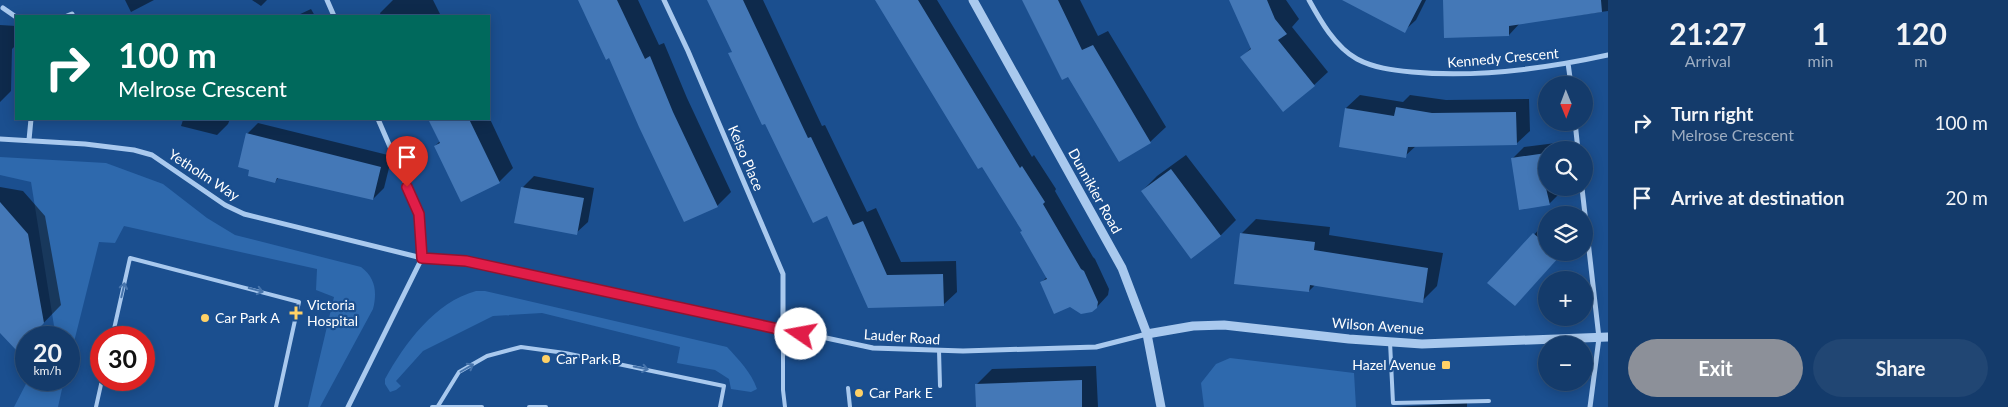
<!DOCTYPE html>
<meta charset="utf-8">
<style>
:root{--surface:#143b6b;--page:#214673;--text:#f1f3f6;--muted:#9dadc1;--line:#33557e;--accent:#8c9099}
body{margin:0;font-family:Lato,sans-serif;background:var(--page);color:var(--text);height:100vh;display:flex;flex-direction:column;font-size:19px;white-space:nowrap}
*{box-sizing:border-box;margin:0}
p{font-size:16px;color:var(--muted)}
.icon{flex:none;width:28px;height:28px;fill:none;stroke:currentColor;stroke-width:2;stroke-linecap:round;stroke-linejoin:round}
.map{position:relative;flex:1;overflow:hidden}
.details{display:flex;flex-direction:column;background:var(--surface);width:400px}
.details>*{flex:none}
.banner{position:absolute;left:15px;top:15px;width:475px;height:105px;border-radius:0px;box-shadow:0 2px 12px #0003,0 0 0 1px var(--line);background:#00695c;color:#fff;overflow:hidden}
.needle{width:32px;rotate:179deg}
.fabs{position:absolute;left:1538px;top:76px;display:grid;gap:10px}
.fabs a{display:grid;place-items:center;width:55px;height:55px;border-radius:50%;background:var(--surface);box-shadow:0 2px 12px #0003,0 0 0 1px var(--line);font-size:25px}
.speed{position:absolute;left:15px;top:326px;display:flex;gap:10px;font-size:25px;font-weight:700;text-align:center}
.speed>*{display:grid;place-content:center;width:65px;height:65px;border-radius:50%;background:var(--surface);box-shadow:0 2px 12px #0003,0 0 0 1px var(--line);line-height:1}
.speed small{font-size:12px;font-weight:400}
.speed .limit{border:8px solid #d22;background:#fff;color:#111}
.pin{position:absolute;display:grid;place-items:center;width:42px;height:42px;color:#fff;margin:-51px -21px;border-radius:50% 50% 50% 0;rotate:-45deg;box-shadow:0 0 5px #0007}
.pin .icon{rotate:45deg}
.me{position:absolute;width:55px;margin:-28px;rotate:282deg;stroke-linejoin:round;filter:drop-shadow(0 0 4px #0008)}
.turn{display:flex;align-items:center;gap:18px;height:105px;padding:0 20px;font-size:22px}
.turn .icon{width:65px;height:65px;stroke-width:2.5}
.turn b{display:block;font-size:35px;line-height:42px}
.eta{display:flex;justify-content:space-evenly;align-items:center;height:85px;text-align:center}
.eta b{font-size:30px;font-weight:700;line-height:35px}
.action{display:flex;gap:10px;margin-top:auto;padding:10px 20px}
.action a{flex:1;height:58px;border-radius:30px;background:var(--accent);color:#fff;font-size:20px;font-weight:700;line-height:58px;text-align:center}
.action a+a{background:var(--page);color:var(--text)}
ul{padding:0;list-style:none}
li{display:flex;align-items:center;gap:15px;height:75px;padding:0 20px}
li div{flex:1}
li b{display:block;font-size:19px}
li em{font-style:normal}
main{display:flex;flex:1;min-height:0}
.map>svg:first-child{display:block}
.green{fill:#2e69ad}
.shadow{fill:#0007}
.building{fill:#4478b7}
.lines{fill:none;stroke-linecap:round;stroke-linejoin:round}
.service{stroke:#a9c9ee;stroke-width:4}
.minor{stroke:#a9c9ee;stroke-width:5}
.tertiary{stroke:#a9c9ee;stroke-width:9}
.oneway{stroke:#4674ac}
.route-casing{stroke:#92132f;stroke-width:12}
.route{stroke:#e11d48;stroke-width:9}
.poi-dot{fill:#ffd166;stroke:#1b4f8f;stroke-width:2}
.labels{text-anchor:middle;stroke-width:4.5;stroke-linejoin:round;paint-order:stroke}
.street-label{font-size:14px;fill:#fff;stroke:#1b4f8f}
.poi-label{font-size:14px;fill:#fff;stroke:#1b4f8f;text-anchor:start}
</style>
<main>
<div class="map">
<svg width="1608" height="407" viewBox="0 0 1608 407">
<rect width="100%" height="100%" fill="#1b4f8f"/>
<path class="green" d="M0,157L106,163L163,184L207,218L235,235L361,267C376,278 377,293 373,309L320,407H308L334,297L316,290L317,269L124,226L115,243L99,242L69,362V338L50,337L55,332L31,182L0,175Z
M476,291H485L727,347C739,360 751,372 757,389L751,392L731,389L729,379L715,370L677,363L680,347L542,313L493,316L423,351L396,381L401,386L396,390L390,392L385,384V379C405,343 435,302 476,291Z
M1230,358L1354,373L1356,407H1204L1201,383L1216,364Z
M28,380H64L58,407H14Z"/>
<path class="shadow" d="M125,0H154L131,12Z
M252,0H267L261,6Z
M393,0H433L441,16H381L380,13Z
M579,0H638L659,45L664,43L687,98L731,192L717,206L609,57Z
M709,0H763L822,126L825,125L867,212L876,208L901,262L956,261L957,292L943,305L868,306L827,214L766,122L730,54L733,51Z
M876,0H937L1032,157L1034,155L1056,189L1055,191L1093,257L1095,259L1109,289L1108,295L1096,308L1042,282L1047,277L1024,231Z
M1028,0H1080L1098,36L1108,31L1166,127L1150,142L1119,160Z
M1230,0H1286L1299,19L1292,27L1328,72L1314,85L1242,57L1251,48Z
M1361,0H1426L1416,20L1404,31Z
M1444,0H1608V11L1520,23L1509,35Z
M311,9L315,16H296Z
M0,25L16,26L15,46L12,49L11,91L0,102Z
M1360,95L1403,102L1410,95L1446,100L1529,99L1530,131L1516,144L1417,145L1405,156L1340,146L1346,108Z
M489,117L513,168L499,182L435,146L440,141L430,119Z
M179,119H230L228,124L217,135L181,126L183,120Z
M258,123L392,156L384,188L373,199L279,177L275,182L251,170L247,134Z
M1556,143L1557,150H1546V188H1560V193L1549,204L1512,159L1524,147Z
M1186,155L1236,220L1221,235L1192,257L1142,191L1157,176Z
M534,176L594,188L588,222L576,233L523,187Z
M0,187L23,191L45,216L61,305L29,338H26V340L17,349L0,331Z
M1256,219L1330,227L1329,235L1443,253L1437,286L1422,301L1315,285L1309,291L1241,234Z
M1545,223L1546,252H1563L1526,293L1489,283Z
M1096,366L1098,407H977V384L992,369Z
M1467,403V407H1393Z"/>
<path class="building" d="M578,0H617L645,59L650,56L673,112L718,207L684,222L639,127L609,58L606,60Z
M707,0H743L808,138L811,137L853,225L863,221L887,275L943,274L944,306L868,308L827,216L813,223L765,124L762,125L728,53L732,52Z
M875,0H918L1020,168L1022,166L1045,202L1043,204L1081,269L1084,271L1098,302L1097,308L1092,312L1081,314L1070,307L1054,314L1040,282L1047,279L1020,232L1022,231L982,167L978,169Z
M1022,0H1058L1082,50L1093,45L1151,143L1119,162L1068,77L1062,80Z
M1229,0H1267L1275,19L1287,34L1278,40L1315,86L1283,112L1240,57L1251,49Z
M1342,0H1422L1405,33Z
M1443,0H1601L1602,12L1509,26V36L1444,38Z
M1396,107L1432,113L1516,112L1517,145L1408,147L1406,158L1339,147L1345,108L1394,116Z
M428,119H469L500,183L461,202L434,146L440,143Z
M246,133L381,167L373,200L277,178L275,183L248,176L249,170L238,167Z
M1546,153V188L1550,205L1519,210L1511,158Z
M1171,169L1221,236L1191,259L1141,191Z
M521,187L584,198L577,235L514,223Z
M0,202L28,234L44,323L30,338H26V341L17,351L0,333Z
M1240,233L1315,242L1314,250L1428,268L1423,303L1310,285L1309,292L1234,284Z
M1533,233L1546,244V252H1556L1560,256L1515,306L1487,283Z
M1082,380V407H976L975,384Z"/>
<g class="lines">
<path class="service" d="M783,330V390L785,407
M112,338L130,258L299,302L276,407
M1390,342L1393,403L1489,401
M939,350L940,386
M848,388L850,407
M438,406L459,372L487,356L521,347L565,353L724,386L720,407
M96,407L102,380
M432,407H482
M529,407H546"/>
<path class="minor" d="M327,0L334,16
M664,0L688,51L783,274V330
M1309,0C1320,20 1335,47 1357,59C1374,68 1392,70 1412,72C1477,78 1544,69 1608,55
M3,8L16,17
M67,16L72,14
M1568,63L1571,85
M378,119L419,214L422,258
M1575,122L1578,150
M0,139L85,144L134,150L152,155L225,205L244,214L422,258L466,261L873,348L963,351L1096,347L1147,334
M29,140L31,119
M1582,188L1599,338L1590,407
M348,407L422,258"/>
<path class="tertiary" d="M973,0L1122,268L1147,334L1161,407
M1147,334L1193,326L1224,325L1349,339L1422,344L1608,337"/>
</g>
<defs><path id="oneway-shaft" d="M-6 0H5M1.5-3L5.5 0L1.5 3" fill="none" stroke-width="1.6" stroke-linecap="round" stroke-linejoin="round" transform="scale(1.25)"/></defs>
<g class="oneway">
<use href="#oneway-shaft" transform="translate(123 290) rotate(-77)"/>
<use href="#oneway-shaft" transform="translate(256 290) rotate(15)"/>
<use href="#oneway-shaft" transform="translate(467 368) rotate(-30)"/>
<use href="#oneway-shaft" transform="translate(641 368) rotate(12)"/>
</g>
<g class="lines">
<defs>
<path id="route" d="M407,187L419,214L422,258L466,261L801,334"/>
</defs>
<use href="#route" class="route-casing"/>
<use href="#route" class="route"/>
</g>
<g class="poi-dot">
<path d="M293.5 305.5h5v5h5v5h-5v5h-5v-5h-5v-5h5z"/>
<circle cx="205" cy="318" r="5"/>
<circle cx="546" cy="359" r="5"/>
<rect x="1441" y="360" width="10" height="10" rx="2.5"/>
<circle cx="859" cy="393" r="5"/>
</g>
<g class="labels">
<g class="street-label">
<text transform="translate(1503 58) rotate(-5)" y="5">Kennedy Crescent</text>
<text transform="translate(746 158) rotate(67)" y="5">Kelso Place</text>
<text transform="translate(204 175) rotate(33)" y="5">Yetholm Way</text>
<text transform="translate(1095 191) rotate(61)" y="5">Dunnikier Road</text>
<text transform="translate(1378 326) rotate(4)" y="5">Wilson Avenue</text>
<text transform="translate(902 337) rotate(4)" y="5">Lauder Road</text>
</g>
<g class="poi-label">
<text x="307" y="310">Victoria<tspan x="307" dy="16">Hospital</tspan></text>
<text x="215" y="323">Car Park A</text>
<text x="556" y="364">Car Park B</text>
<text x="1436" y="370" text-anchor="end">Hazel Avenue</text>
<text x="869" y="398">Car Park E</text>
</g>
</g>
</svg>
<div class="fabs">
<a><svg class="needle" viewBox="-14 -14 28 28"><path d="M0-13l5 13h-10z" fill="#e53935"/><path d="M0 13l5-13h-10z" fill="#9dadc1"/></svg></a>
<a><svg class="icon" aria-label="search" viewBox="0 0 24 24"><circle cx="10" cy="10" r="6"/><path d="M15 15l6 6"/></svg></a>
<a><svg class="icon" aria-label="layers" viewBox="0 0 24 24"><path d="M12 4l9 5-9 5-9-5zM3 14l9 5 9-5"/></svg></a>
<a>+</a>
<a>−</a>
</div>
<div class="speed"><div>20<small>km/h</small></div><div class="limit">30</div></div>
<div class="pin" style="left:407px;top:187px;background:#d93025"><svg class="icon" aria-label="arrive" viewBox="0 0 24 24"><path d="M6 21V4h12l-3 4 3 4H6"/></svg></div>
<svg class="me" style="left:801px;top:334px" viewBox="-20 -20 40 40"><circle r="19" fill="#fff"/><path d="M0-13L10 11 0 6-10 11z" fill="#e11d48"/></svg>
<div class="banner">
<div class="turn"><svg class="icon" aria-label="right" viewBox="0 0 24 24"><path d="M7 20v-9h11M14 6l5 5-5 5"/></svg><div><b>100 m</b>Melrose Crescent</div></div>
</div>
</div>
<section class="details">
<div class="eta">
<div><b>21:27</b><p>Arrival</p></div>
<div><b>1</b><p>min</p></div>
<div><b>120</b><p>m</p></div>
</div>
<ul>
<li><svg class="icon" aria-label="right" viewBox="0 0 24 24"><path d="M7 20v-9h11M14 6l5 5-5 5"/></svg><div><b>Turn right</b><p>Melrose Crescent</p></div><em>100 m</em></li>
<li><svg class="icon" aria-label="arrive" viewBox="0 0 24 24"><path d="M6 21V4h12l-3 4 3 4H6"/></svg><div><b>Arrive at destination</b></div><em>20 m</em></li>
</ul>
<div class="action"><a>Exit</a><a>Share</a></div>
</section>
</main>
